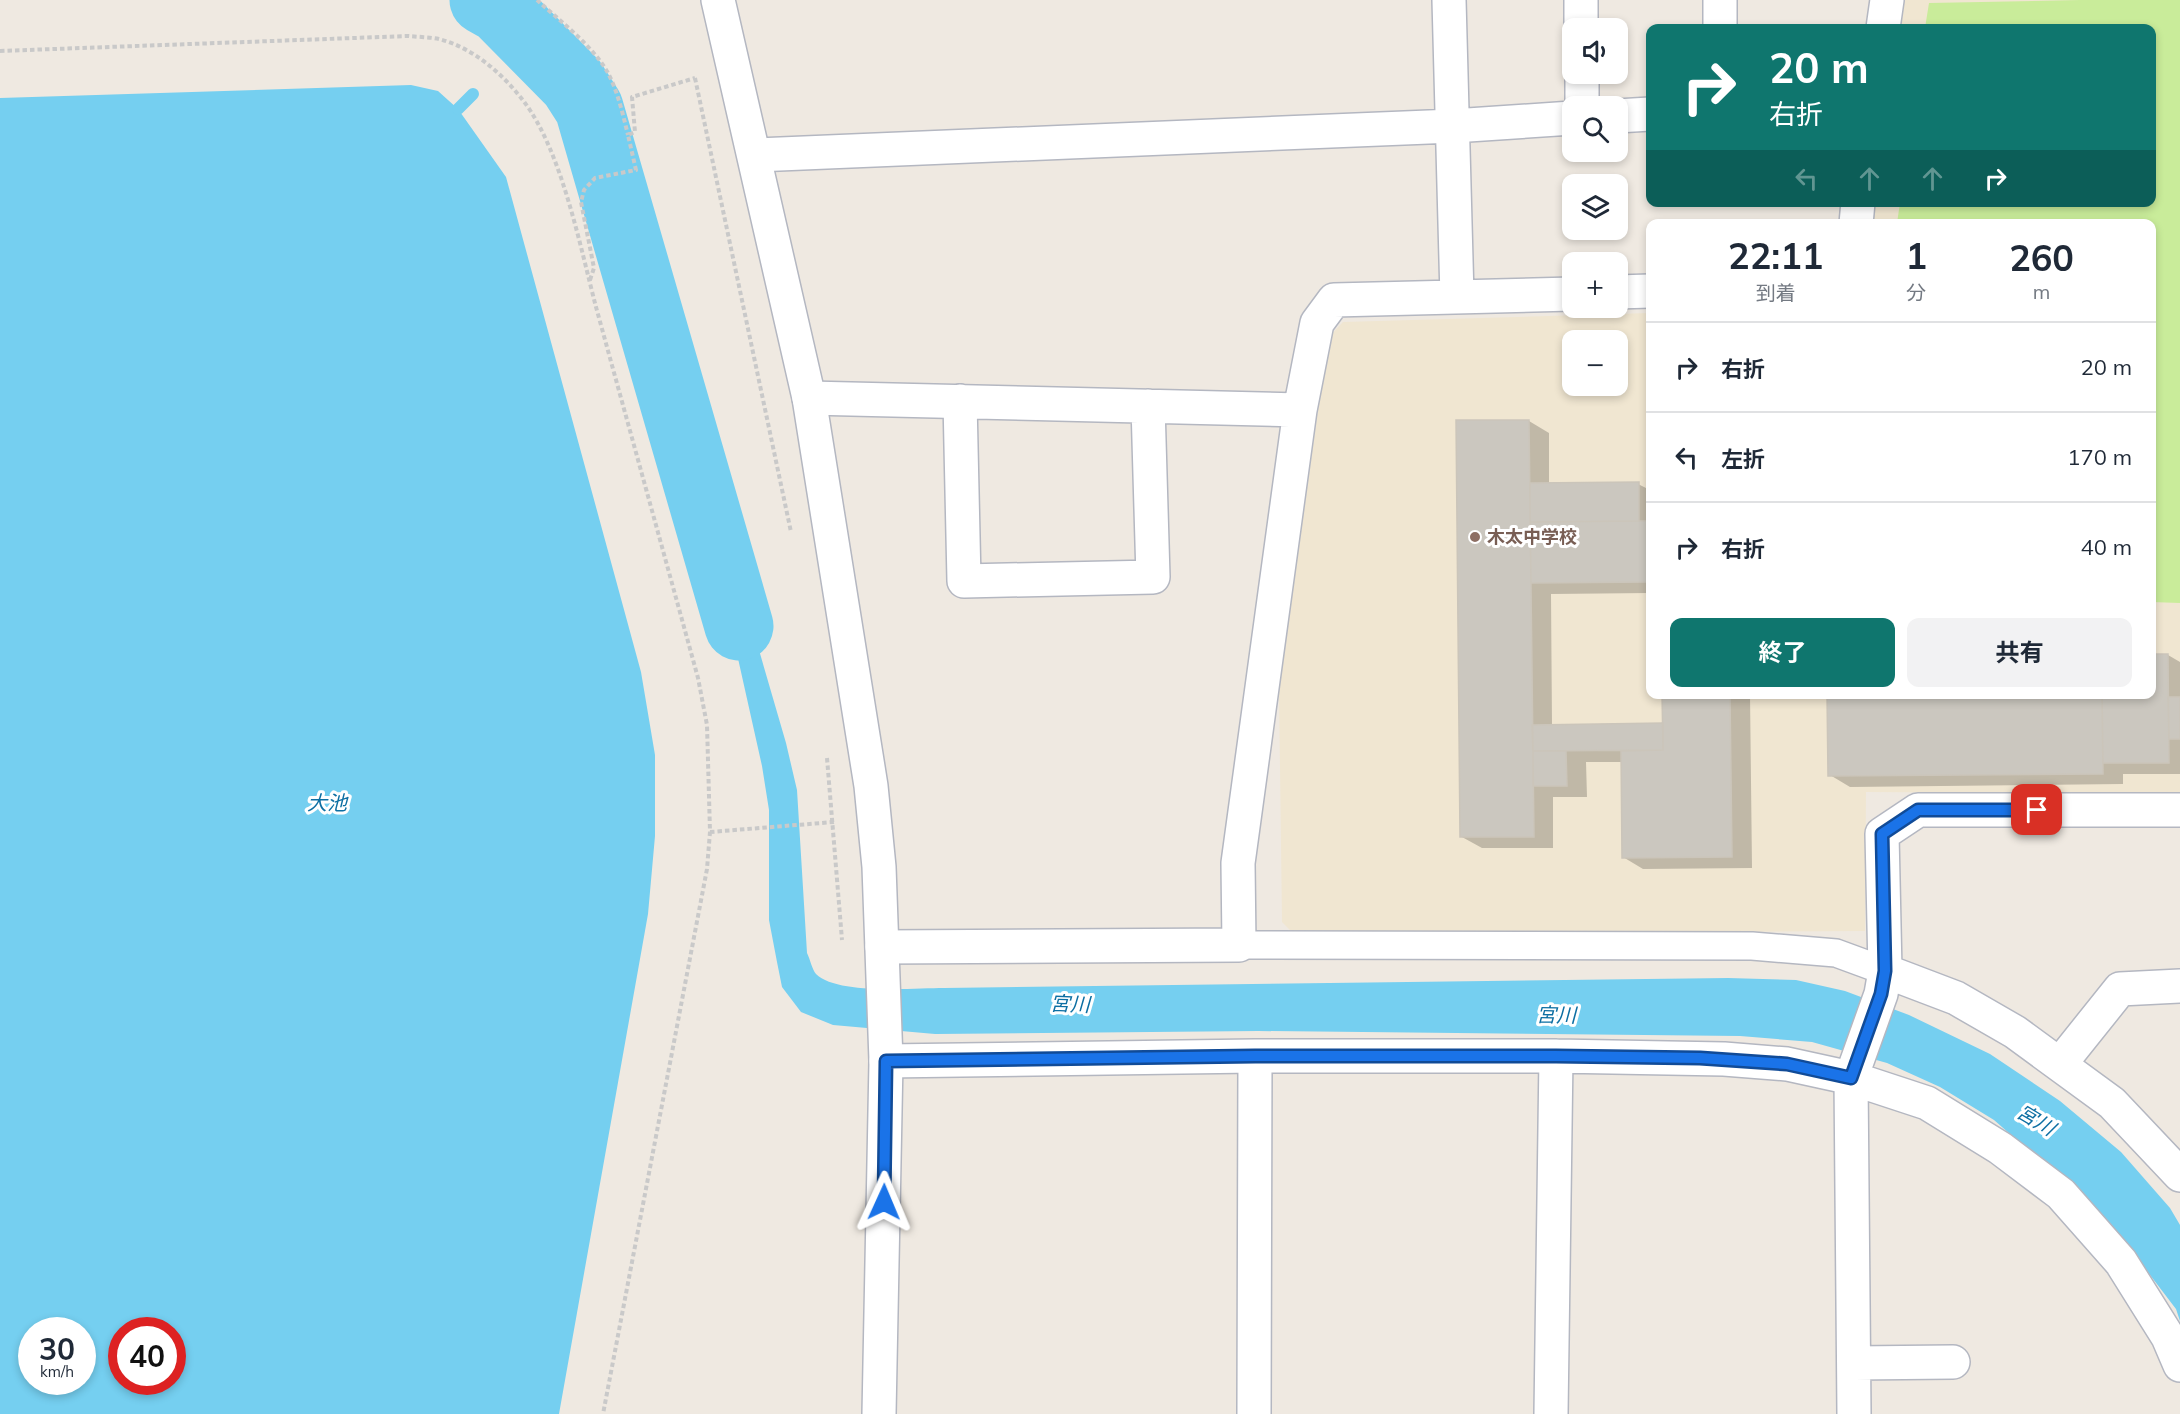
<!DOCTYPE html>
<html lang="ja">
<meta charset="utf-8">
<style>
:root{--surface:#fff;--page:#f2f2f3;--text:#1f2937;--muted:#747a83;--line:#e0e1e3;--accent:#0f766e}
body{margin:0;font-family:Mulish,"Noto Sans JP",sans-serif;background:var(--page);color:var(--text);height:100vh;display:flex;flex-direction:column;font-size:22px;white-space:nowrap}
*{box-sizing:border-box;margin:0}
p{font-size:20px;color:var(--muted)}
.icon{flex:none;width:33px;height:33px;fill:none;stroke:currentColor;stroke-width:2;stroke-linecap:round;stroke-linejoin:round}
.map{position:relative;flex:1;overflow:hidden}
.sheet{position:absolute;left:1646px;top:219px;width:510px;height:480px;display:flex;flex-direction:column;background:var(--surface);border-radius:12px;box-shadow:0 3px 9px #0003}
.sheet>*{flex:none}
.top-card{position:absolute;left:1646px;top:24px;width:510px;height:183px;border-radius:12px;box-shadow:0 3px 9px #0003;background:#0f766e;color:#fff;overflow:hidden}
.tools{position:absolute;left:1562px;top:18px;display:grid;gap:12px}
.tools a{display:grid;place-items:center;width:66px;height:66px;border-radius:12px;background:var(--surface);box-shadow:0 3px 9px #0003;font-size:30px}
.speed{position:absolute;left:18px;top:1317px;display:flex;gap:12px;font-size:30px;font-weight:700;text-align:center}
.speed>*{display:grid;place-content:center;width:78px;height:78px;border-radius:50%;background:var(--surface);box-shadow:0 3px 9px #0003;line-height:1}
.speed small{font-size:15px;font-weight:400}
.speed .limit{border:9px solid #d22;background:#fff;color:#111}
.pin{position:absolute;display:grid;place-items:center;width:51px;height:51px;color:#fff;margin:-26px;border-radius:12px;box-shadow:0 3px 9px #0006}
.me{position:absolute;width:66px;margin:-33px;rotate:1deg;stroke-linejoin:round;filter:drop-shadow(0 0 4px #0008)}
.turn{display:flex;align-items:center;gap:21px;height:126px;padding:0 24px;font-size:27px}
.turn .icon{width:78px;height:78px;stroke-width:2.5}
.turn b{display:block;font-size:42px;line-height:51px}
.lanes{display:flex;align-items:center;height:57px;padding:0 24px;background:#0003;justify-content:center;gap:30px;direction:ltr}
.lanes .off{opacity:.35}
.eta{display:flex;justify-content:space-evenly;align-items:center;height:102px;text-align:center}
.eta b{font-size:36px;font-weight:700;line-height:42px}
.action{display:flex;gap:12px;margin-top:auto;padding:12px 24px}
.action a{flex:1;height:69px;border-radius:12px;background:var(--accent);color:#fff;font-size:24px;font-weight:700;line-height:69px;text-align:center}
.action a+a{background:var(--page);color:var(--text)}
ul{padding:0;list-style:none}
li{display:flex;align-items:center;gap:18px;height:90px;padding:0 24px;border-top:2px solid var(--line)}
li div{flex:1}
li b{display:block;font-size:22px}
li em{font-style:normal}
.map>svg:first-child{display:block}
.education{fill:#f0e6d1;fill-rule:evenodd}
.pitch{fill:#c9ec9a}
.water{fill:#75cff0;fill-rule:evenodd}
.shadow{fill:#0003}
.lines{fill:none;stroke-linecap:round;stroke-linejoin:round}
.stream{stroke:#75cff0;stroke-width:12}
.river{stroke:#75cff0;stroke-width:69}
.building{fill:#cbc7bf;stroke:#cbc5ba;stroke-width:1.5}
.pedestrian-casing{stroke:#b4b7c1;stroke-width:30}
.minor-casing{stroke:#b4b7c1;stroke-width:36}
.tertiary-casing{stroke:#b4b7c1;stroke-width:36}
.path{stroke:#c9c9c9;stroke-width:4;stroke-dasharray:4.5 3;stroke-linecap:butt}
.pedestrian{stroke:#fff;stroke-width:27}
.minor{stroke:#fff;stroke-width:33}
.tertiary{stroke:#fff;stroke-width:33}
.route-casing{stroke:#114b97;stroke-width:15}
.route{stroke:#1a73e8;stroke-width:10}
.education-dot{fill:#8d6e63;stroke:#fff;stroke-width:2}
.labels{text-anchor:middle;stroke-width:6;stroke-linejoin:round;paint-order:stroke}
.education-label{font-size:18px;font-weight:bold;fill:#785e54;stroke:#fff;text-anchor:start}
.water-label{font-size:20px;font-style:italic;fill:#0d6fa3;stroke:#fff}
</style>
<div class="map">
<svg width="2180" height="1414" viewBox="0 0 2180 1414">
<rect width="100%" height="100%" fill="#efe9e1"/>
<path class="education" d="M1901,0H2180V794L1866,792L1865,931L1295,935L1282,922L1279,689L1328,338L1343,322L1650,313V694H2151V224L1872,223L1874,203L2151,202V28H1897ZM1572,340H1617V386H1572Z"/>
<path class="pitch" d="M2080,0H2180V603L2151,602V224L1897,223L1900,203L2151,202V28H1925L1929,3Z"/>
<path class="water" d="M411,85L438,91L458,109L506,177L641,672L655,755V836L648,914L559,1414H0V98ZM32,1330H82V1382H32ZM122,1330H172V1382H122Z
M725,533L786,743L797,790L807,953C810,959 812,969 816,974C837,995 914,988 944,988L1728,978L1796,980L1845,991L1909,1015L1990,1054L2060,1101L2121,1152L2170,1208L2180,1225V1321L2176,1309L2121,1237L2057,1175L1994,1120L1940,1087L1887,1063L1812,1042L1740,1036L1258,1031L935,1034L833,1025L801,1012L782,987L777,962L769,920V810L762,766L737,654L703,538Z"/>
<path class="shadow" d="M1529,421L1549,433V484H1638L1650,490V593L1551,594L1552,726L1664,725V694H1750L1752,868L1643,869L1623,857L1622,762H1586L1587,797H1553V848H1482L1462,837Z
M2151,655H2168L2180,662V774H2123V784L1850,787L1830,775L1829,694H2151Z"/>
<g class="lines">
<path class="stream" d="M511,52L526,36
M458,109L473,94"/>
<path class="river" d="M484,0L500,9L573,83L589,108L739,626"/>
</g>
<path class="building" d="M1456,420H1529L1534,837H1460Z
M1639,482V521L1530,522V483Z
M1639,521H1650V582L1531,583L1530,522Z
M2151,654H2168L2169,763H2103L2102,694H2151Z
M1662,694H1730L1732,857L1622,858L1621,751L1663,750Z
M1827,694H2102L2103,774L1828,776Z
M2168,697H2180V739H2169Z
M1663,723V750L1533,751L1532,725Z
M1533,751H1566L1567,786H1533Z"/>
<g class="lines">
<defs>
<path id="pedestrian" d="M1239,945L1752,946L1836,953L1885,971"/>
<path id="minor" d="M1449,0L1457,297
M1581,0V28
M1720,28V0
M1883,28L1887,0
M1582,74V106
M1617,116L1650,114
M755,155L1453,126L1572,118
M1856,224L1858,202
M1617,292L1650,291
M809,398L1300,410
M960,401L964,581L1153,577L1148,406
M882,947L1239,945L1238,863L1300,410L1317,323L1334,300L1572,294
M1885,971L1956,998L2015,1032L2112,1103L2180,1175
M886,1061L1255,1056H1556L1724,1059L1787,1064L1851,1078L1927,1103L2000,1148L2061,1194L2121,1262L2168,1337L2180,1365
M2060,1064L2120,989L2180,986
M1854,1363L1953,1362
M1254,1414L1255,1056
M1551,1414L1556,1056
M1854,1414L1851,1078L1881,994L1885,971L1882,834L1918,810H2180"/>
<path id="tertiary" d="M718,0L809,398L871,786L879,867L886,1061L879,1414"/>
</defs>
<use href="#pedestrian" class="pedestrian-casing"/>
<use href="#minor" class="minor-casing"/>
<use href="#tertiary" class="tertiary-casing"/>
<path class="path" d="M537,0C560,21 593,46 608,73C618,92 623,115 628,135
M0,51L408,36C418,37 429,37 439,39C474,48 504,75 525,103C562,153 580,246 596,307C630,431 664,554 698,678L707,725L710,832L707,869L603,1414
M695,78L791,532
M590,280L594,268L581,202L584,190L595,178L636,170L628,135L635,132L632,97L695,78
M827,758L842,940
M710,832L834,822"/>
<use href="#pedestrian" class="pedestrian"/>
<use href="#minor" class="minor"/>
<use href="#tertiary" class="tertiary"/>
</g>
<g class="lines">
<defs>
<path id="route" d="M884,1202L886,1061L1255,1056H1556L1700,1058L1787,1064L1851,1078L1881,994L1885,971L1882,834L1918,810H2037"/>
</defs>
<use href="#route" class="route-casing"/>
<use href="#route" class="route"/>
</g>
<circle class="education-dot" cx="1475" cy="537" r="6"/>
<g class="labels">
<g class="education-label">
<text x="1487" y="543">木太中学校</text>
</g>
<g class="water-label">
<text x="327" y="810">大池</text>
<text transform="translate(1070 1004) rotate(2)" y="7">宮川</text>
<text transform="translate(1556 1015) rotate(1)" y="7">宮川</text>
<text transform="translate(2036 1120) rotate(31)" y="7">宮川</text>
</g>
</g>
</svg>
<div class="tools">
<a><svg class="icon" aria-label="sound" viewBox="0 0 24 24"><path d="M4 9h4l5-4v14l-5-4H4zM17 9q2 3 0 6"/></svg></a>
<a><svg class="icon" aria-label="search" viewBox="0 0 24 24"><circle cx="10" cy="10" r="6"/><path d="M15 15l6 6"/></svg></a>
<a><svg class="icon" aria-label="layers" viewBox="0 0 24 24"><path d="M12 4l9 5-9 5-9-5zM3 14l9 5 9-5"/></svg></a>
<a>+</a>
<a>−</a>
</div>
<div class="speed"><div>30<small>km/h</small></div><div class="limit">40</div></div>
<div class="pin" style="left:2037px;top:810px;background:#d93025"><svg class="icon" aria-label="arrive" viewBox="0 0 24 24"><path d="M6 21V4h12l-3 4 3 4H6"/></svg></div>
<svg class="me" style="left:884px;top:1202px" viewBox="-20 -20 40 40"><path d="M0-17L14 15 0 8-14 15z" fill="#1a73e8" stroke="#fff" stroke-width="4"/></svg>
<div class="top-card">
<div class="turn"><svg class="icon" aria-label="right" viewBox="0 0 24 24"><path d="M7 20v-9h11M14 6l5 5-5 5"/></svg><div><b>20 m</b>右折</div></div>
<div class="lanes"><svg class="icon off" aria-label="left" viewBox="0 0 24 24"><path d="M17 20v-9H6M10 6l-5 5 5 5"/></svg><svg class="icon off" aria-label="ahead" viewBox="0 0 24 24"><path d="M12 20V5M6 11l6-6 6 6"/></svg><svg class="icon off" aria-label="ahead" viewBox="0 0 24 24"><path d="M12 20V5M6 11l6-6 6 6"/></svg><svg class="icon" aria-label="right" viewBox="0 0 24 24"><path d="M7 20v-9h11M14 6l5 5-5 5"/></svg></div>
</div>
<section class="sheet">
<div class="eta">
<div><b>22:11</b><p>到着</p></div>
<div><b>1</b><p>分</p></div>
<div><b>260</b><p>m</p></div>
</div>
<ul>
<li><svg class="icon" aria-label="right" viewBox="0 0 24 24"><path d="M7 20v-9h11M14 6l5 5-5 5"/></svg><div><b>右折</b></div><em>20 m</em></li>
<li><svg class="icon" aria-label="left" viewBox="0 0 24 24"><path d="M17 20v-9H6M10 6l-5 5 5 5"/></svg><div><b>左折</b></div><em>170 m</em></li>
<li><svg class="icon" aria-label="right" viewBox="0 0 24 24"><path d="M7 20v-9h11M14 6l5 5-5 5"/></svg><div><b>右折</b></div><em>40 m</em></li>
</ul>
<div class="action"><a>終了</a><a>共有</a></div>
</section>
</div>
